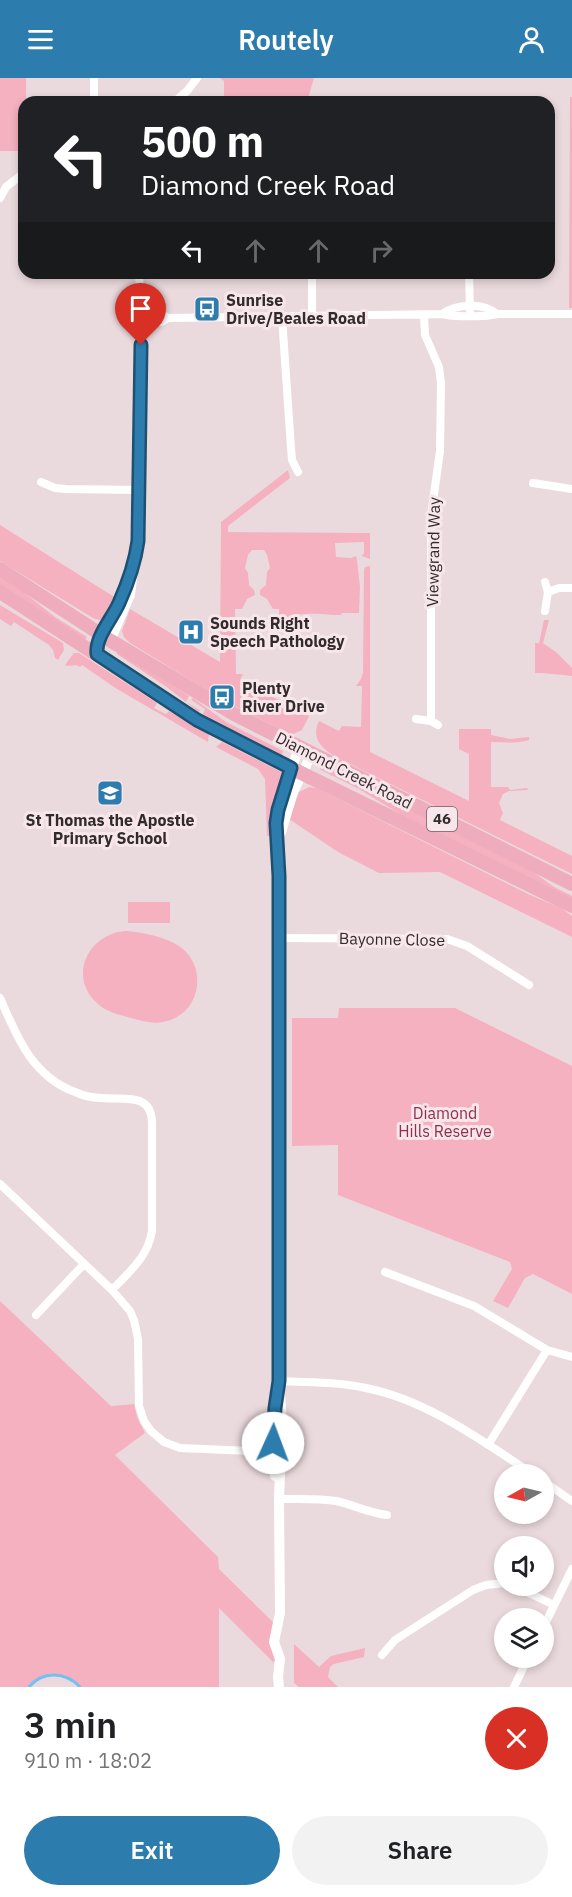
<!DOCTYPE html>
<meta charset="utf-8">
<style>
:root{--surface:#fff;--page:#f2f2f2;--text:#202124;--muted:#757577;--accent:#2d7cae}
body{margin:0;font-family:"IBM Plex Sans",sans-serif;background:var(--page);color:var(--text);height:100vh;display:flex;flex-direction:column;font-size:22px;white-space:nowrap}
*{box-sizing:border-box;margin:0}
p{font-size:20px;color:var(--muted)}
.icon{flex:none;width:33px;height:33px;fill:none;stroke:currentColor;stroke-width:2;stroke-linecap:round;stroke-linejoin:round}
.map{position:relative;height:1609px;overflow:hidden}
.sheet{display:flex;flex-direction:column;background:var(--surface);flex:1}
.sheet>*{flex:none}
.banner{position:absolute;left:18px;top:18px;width:537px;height:183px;border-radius:18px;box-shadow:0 3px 9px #0003;background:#202124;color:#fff;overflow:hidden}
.needle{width:39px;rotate:262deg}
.buttons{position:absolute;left:494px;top:1386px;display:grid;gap:12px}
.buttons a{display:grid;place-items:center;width:60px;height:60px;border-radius:50%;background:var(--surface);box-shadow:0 3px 9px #0003;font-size:30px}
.pin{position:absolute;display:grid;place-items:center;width:51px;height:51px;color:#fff;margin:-62px -26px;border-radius:50% 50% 50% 0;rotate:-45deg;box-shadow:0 0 6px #0007}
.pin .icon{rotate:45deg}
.me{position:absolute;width:66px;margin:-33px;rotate:2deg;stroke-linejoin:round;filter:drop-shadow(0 0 4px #0008)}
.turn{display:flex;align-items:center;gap:21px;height:126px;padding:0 24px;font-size:27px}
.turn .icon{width:78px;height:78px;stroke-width:2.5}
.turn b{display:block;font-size:42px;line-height:51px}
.lanes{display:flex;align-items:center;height:57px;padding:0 24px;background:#0003;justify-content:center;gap:30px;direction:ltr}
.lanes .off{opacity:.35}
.round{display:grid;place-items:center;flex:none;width:63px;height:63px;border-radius:32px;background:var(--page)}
.overview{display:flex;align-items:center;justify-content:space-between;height:102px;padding:0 24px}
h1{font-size:36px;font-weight:600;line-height:45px}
.cta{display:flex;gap:12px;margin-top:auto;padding:12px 24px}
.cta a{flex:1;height:69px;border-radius:36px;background:var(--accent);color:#fff;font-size:24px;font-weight:600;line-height:69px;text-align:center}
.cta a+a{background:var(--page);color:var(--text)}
header{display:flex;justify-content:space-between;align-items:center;height:78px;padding:0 24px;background:var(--accent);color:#fff;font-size:27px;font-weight:600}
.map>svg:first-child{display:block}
.green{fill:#f5b1bf}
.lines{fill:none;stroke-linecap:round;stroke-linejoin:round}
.stream{stroke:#76bff2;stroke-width:3}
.minor{stroke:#fff;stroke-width:8}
.tertiary{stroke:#fff;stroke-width:10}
.primary{stroke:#efacbc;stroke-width:14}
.route-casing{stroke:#1d5171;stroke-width:15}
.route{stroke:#2d7cae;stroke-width:10}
.labels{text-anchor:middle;stroke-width:6;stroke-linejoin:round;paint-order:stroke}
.shield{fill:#f8e7ea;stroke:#6d6366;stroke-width:1.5}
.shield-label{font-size:15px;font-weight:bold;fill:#322b2d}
.poi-label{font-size:16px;font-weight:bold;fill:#322b2d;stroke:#f8e7ea;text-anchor:start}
.street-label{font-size:16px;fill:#322b2d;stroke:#f8e7ea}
.park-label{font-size:16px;fill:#902e4d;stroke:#f8e7ea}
</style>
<header><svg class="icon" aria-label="menu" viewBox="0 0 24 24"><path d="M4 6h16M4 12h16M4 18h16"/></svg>Routely<svg class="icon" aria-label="person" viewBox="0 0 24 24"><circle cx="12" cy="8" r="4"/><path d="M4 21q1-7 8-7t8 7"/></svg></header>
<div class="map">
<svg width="572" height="1609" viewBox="0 0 572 1609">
<rect width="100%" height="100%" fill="#ebdadd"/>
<path class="green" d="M0,0H26V24H24V92L19,94L18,73H0Z
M220,0H314L307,24H285L281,22L224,21V3Z
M570,19H572V230H569Z
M288,392L290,400L228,448V454L370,455V481L362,478V477L364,476V464L335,465L336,479L351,480L356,478L357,482L360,509L359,535H342L341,537C324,537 290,530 281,548L279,547V531H273L267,521L260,517V512L266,507L267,494L270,490L267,477L264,472H252L248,477L245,490L248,495L249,507L254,512L255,517L247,521L242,531H235L236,596H243L240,602L309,638L302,652L291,657L225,623L130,565L124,559L122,553L130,531L220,584L221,444Z
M0,447L116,520L108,538L99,542L93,540L0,483Z
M370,488V674L469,723V676L459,671V651H491V657L510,661L529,659V662C516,666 504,664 491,664V709H508L510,712L527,710L528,712L509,713L503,716L499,725L503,735L500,742L572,778V796L346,684C330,676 308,665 319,643L339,653L342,648L361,649L362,608H356L361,601L363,595L364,492L365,489Z
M0,497L21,512L55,539L87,559L85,562L0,508Z
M0,527L63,565L64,572L58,582L55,580L53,572L49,567L14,544L11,548L0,541Z
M544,542H549L543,565L556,574L572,590V598C560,597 548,595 535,595V565H539Z
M118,573L189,618L186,624L200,632L199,634L168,610L117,576Z
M74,575H79L157,625L154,630L166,636L169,633L209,656L208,664L117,611L82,587L80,589L76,587L68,588L65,587Z
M193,620L226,644L283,673L282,678L203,636L205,631L191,622Z
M222,664L281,694L284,702L273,744L272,758H267L265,701L258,691L216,669Z
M318,688L323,689L529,791L554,809L572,818V822L400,736L359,711L321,692Z
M309,709L316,710L530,817L561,830L572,838V859L440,794L379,795L338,774L289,741L299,714Z
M128,824H170V845H128Z
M126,853C142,854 165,859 179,868C205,885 203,926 175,940C161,947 148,945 135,941C121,937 107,935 97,925C67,898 89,855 126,853Z
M339,930H455L572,988V1216L533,1196L525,1200L508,1230L493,1223L512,1191L510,1184L338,1117V1067L292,1068V940H338Z
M0,1223L111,1328L134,1326L137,1339L145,1355L115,1377L218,1479L219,1491L276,1547V1582L273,1584L219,1530V1609H80C66,1594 43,1592 29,1609H0Z
M294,1566L319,1589L331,1578L365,1570L364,1579L334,1586L330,1589L328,1599L338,1609H299L294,1605Z"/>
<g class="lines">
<path class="stream" d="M29,1609C43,1592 66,1594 80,1609"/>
<path class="minor" d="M94,0V24
M174,24L187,13L197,0
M0,120L6,109L24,95
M312,195V238
M469,195L470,233
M141,236H162L168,240
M442,236C456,226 483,224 497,236
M424,237L425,257L439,289L441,305L440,373L431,438V643
M282,239L291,370L292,382L298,394
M141,244H162L168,240L442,236C450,239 489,239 497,236H572
M41,404L55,410L66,411L139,412
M533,405L572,411
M548,514L559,510H572
M545,533L548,514L545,504
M102,557L118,529L131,495
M111,563L131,517L138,463L141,244L139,195
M416,641L431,643L438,647
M279,860L447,861L467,868L529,907
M0,920C17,959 32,998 75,1014C84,1018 93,1020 102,1020C123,1022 151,1014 152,1044V1153C148,1179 129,1194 112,1212
M0,1106L112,1212L130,1233L134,1242L138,1261L139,1328L144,1343L151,1353L164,1364L180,1370L273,1374
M385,1194L474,1228L547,1272L572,1279
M36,1237L84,1186
M279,1303C309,1304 338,1304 366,1310C427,1322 482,1363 533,1396
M488,1367L547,1272
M251,1369L273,1365
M543,1403L572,1423
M279,1421C298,1421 318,1420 336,1423C354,1427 369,1435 387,1437
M514,1508L554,1527
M543,1550L572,1491
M382,1577L395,1562L473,1512L486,1507L504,1505
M514,1609L528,1580"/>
<path class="tertiary" d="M281,754L293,714L312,675
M275,1398L273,1374L275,1327
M279,1609L278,1599L280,1581L274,1564L280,1535L279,1421L282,1344L279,1303V778L276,745L278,732L299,669"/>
<path class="primary" d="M0,491L111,563L234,636L572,806
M0,514L197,642L291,690L572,828"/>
</g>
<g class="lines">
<defs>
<path id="route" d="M141,267L138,463C135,485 128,505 119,525C112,541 95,559 97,576L197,642L291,690L278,732L276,745L279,798V1303L275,1330L273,1365"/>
</defs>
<use href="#route" class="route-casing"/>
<use href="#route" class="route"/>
</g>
<defs>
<symbol id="bus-square" viewBox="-11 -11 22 22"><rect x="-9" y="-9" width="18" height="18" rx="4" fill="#2d7cae" stroke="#f8e7ea"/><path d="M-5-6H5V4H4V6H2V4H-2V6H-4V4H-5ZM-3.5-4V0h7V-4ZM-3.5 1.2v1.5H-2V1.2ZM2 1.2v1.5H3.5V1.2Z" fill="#fff"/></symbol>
<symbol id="hospital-square" viewBox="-11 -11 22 22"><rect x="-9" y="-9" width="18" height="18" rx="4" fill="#2d7cae" stroke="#f8e7ea"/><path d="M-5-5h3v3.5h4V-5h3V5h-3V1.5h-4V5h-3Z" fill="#fff"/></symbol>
<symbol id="school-square" viewBox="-11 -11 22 22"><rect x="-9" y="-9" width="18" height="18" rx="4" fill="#2d7cae" stroke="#f8e7ea"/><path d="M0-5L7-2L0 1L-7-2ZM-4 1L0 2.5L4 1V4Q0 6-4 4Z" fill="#fff"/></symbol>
</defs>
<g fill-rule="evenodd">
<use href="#bus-square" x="192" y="216" width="30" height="30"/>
<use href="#hospital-square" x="176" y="539" width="30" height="30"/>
<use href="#bus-square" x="207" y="604" width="30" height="30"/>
<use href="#school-square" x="95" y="700" width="30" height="30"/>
</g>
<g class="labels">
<rect class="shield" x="427" y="729" width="30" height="24" rx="4.5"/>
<g class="shield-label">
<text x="442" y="746">46</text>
</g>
<g class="poi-label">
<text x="226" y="228">Sunrise<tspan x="226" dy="18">Drive/Beales Road</tspan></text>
<text x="210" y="551">Sounds Right<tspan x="210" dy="18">Speech Pathology</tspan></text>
<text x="242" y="616">Plenty<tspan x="242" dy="18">River Drive</tspan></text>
<text x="110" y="748" text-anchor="middle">St Thomas the Apostle<tspan x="110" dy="18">Primary School</tspan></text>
</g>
<g class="street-label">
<text transform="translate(433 474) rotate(-89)" y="6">Viewgrand Way</text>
<text transform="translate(344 692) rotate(27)" y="6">Diamond Creek Road</text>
<text transform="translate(392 861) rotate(1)" y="6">Bayonne Close</text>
</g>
<g class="park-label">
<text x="445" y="1041">Diamond<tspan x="445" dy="18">Hills Reserve</tspan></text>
</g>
</g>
</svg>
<div class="buttons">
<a><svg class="needle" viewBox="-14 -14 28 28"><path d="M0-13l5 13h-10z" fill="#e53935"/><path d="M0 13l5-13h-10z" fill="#757577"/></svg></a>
<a><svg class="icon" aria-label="sound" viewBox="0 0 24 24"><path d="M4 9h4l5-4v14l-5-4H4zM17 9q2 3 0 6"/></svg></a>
<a><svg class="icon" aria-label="layers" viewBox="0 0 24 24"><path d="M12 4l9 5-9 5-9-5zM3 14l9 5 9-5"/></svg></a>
</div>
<div class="pin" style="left:141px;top:267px;background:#d93025"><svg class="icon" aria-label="arrive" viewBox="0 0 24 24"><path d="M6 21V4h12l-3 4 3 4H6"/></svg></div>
<svg class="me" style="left:273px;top:1365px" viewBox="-20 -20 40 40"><circle r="19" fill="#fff"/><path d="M0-13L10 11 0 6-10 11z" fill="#2d7cae"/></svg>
<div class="banner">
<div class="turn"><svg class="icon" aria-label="left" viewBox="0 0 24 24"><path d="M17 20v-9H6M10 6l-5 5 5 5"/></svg><div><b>500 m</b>Diamond Creek Road</div></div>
<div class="lanes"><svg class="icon" aria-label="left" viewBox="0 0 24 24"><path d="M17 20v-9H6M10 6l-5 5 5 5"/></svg><svg class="icon off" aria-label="ahead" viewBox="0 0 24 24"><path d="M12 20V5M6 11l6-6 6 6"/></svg><svg class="icon off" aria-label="ahead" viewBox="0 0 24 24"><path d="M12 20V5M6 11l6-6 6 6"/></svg><svg class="icon off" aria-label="right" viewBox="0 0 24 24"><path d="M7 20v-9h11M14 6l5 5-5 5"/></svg></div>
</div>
</div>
<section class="sheet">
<div class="overview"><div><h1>3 min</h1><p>910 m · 18:02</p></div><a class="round" style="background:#d93025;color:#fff"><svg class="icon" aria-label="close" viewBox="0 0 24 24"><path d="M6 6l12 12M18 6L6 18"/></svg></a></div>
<div class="cta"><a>Exit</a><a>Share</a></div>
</section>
